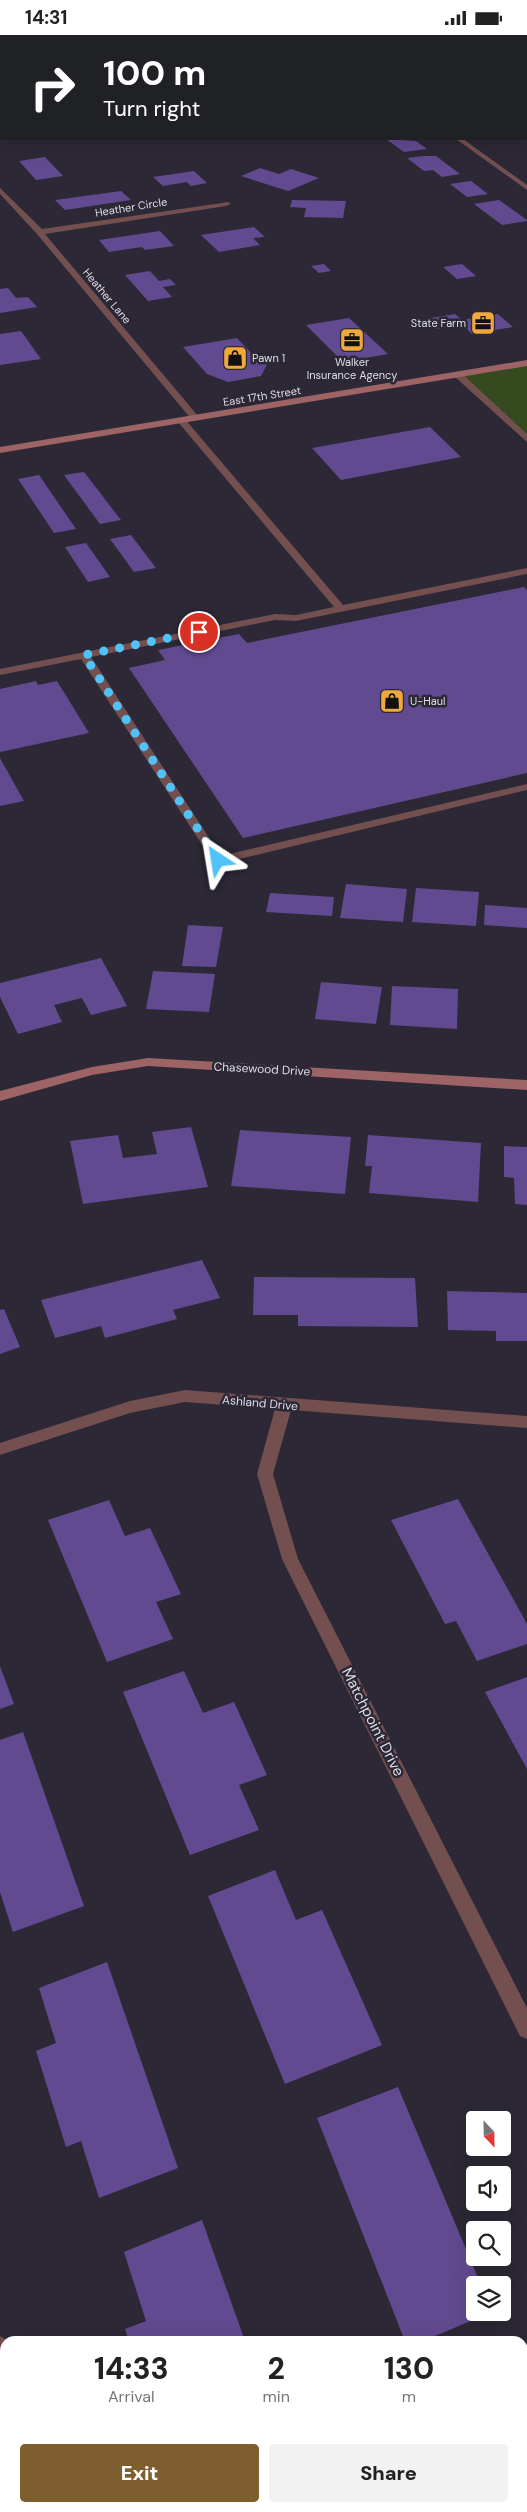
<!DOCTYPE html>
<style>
:root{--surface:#fff;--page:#f2f2f2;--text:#222;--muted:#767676;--accent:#7e5e2e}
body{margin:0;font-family:"DM Sans",sans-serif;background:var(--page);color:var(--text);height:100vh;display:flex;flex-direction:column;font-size:19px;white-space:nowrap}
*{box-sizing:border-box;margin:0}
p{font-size:16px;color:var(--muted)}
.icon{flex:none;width:28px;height:28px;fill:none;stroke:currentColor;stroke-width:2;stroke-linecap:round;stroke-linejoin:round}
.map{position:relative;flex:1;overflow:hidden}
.drawer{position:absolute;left:0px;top:2301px;width:528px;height:176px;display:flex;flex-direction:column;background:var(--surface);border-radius:15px 15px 0 0;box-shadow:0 5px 20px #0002}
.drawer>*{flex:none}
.hud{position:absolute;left:0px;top:0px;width:528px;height:105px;box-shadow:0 5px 20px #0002;background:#202124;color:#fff;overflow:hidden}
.needle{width:32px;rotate:158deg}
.controls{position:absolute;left:466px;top:2076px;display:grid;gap:10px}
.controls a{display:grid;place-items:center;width:45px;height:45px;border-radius:5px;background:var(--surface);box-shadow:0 5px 20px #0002;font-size:25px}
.pin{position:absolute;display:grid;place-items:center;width:42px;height:42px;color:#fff;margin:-21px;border:2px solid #fff;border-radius:50%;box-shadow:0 1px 5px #0007}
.me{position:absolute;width:55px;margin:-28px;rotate:327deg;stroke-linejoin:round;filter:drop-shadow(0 0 4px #0008)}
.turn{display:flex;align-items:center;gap:18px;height:105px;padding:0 20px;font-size:22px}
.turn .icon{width:65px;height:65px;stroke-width:2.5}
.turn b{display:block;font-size:35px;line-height:42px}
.eta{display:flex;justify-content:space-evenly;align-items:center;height:85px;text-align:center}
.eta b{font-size:30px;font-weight:800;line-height:35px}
.cta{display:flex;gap:10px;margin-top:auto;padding:10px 20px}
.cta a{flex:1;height:58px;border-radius:5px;background:var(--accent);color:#fff;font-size:20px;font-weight:800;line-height:58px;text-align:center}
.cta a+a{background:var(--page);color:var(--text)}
.status{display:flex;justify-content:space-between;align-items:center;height:35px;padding:0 25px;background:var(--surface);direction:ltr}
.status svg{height:14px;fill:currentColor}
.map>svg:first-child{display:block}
.green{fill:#354b1f}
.building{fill:#624a90}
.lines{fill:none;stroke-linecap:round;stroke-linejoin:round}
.lane{fill:#744f50;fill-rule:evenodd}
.street{fill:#744f50;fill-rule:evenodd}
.secondary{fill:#9d6365;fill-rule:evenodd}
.route{stroke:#4fc3f7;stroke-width:9;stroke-dasharray:0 16.2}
.labels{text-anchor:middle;stroke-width:5;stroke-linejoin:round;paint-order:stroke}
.far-street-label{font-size:11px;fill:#dfdde6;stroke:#2c2835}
.far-poi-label{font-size:11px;fill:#dfdde6;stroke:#2c2835;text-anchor:start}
.street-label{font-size:12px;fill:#dfdde6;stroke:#2c2835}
.near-street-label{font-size:15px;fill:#dfdde6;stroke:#2c2835}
</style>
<div class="status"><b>14:31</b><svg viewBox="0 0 49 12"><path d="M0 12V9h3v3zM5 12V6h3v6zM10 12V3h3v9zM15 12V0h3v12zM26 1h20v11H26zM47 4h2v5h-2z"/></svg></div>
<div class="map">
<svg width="527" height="2477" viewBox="0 0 527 2477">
<rect width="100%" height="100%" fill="#2c2835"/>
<path class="green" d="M527,328V404L457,339Z"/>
<path class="building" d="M386,104L416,106L427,114L404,117Z
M424,121H436L460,139L442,142L433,135L424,136L407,123Z
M45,122L63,141L36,145L19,126Z
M260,133L279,139L291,134L319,143L288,156L241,141Z
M194,136L207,148L191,151L187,147L163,151L153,142Z
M471,146L488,159L467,162L450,149Z
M121,156L131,165L65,175L55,165Z
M292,165L346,166L343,183L304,182L306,173L290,172Z
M499,165L527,185V186L502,190L474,169Z
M254,192L265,202L253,203L260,210L219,217L201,200Z
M160,196L174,211L145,215L142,212L109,217L99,205Z
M324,229L331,236L319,238L311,231Z
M462,229L476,241L457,244L443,232Z
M150,236L159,246L170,244L176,250L163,252L172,262L148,266L125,240Z
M8,253L16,263L28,262L37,272L0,278V254Z
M455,279L462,285L498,279L513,292L472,299L463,290L437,294L425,284Z
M349,283L388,319L343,327L306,290Z
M21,296L41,324L0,330V299Z
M237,303L255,322L264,321L269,326L261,341L228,347L207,339L183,312Z
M430,392L461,422L341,445L312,413Z
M84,437L121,485L100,489L64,440Z
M39,440L76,494L54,498L18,444Z
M131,500L156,533L134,537L110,504Z
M86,508L110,542L88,547L65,512Z
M524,552L527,555V738L243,803L129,633L165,625L158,615L239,599L247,608Z
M36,646L38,650L57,646L89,698L0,717V654Z
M0,723L24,766L0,771Z
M346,849L407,854L403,887L340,883Z
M416,853L479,857L476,891L412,887Z
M270,858L334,862L332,881L266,877Z
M485,870L527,873V893L484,890Z
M188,890L223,892L216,932L182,931Z
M101,923L127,971L91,980L82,963L54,970L62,987L18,999L0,962V948Z
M153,936L215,939L209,977L146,974Z
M321,947L382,952L376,989L315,984Z
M392,951L458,954L457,994L390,990Z
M191,1092L208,1152L83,1169L70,1106L118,1100L123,1123L157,1119L152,1097Z
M240,1095L351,1102L345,1159L231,1151Z
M368,1100L481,1108L478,1167L369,1158L372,1131H365Z
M504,1111L527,1112V1170L515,1169L514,1143L504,1142Z
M202,1225L220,1263L173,1275L177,1284L105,1303L101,1291L55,1303L41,1265Z
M254,1242L415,1243L418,1292L298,1291V1280H253Z
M447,1256L527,1258V1306H496V1296L448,1295Z
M4,1274L20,1312L0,1319V1275Z
M458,1464L527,1589V1609L477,1626L456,1586L445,1589L391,1485Z
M109,1465L125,1501L150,1493L181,1559L156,1567L173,1604L107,1627L48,1485Z
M0,1631L14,1669L0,1674Z
M184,1636L203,1678L234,1667L267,1740L239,1750L259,1795L190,1820L123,1657Z
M527,1642V1734L485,1657Z
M23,1697L84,1871L13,1897L0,1857V1705Z
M275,1835L296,1885L322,1875L382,2010L285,2049L208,1861Z
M107,1927L178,2133L99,2163L81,2106L66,2112L36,2016L56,2008L39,1953Z
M398,2052L481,2250H475V2278H490L423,2306H405L317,2083Z
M202,2185L245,2306H129L125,2294L146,2286L124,2217Z
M522,2400L525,2406L527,2405V2477H461L459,2472H522Z"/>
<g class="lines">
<path class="lane" d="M178,383H184L343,570L527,533V539L296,586L275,585L91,622L221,821L527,749V755L218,829L212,825L81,624L0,640V634L275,579L296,580L334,572L178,387Z"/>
<path class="street" d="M314,0H321L322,1H315Z
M456,104H463L527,150V155Z
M0,153L42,194L229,167L230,169L226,171L45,199L198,381V385H192L37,199L0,159Z
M454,337H460L527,399V407L454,341Z
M185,1355L527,1381V1393L291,1375L273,1439L298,1524L527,1973V2004L520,2001L282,1524L257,1439L275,1374L185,1367L130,1378L0,1420V1408L130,1366Z
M0,2301L9,2306H5V2341L0,2339Z
M32,2472H56L58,2477H34Z"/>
<path class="secondary" d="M527,325V331L0,418V412Z
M148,1023L527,1045V1055L148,1031L92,1040L0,1066V1056L92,1032Z"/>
</g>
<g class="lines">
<path class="route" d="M199,597L84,620L218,825"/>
</g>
<defs>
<symbol id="office-square" viewBox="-11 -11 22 22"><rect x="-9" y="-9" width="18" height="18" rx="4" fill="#eea83c" stroke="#2c2835"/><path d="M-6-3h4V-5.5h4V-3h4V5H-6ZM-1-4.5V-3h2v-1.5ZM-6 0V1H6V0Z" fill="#111"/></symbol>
<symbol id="shop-square" viewBox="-11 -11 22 22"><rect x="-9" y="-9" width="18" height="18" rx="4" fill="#eea83c" stroke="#2c2835"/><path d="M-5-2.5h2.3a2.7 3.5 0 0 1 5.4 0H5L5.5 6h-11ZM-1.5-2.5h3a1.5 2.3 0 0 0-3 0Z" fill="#111"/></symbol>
</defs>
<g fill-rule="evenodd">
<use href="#office-square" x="469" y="274" width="28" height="28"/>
<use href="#office-square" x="338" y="291" width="28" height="28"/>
<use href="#shop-square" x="221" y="309" width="28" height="28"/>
<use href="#shop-square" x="378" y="652" width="28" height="28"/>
</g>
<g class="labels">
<g class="far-street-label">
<text transform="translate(131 172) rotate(-9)" y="4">Heather Circle</text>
<text transform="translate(107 261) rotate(50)" y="4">Heather Lane</text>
<text transform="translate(262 361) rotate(-9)" y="4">East 17th Street</text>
</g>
<g class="far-poi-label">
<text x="466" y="292" text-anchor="end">State Farm</text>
<text x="252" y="327">Pawn 1</text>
<text x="352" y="331" text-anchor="middle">Walker<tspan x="352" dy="13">Insurance Agency</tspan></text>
<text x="410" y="670">U-Haul</text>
</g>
<g class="street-label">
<text transform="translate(262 1034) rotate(3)" y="4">Chasewood Drive</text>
<text transform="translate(260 1368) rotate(5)" y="4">Ashland Drive</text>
</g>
<g class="near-street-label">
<text transform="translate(373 1687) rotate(63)" y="5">Matchpoint Drive</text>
</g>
</g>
</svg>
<div class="controls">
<a><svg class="needle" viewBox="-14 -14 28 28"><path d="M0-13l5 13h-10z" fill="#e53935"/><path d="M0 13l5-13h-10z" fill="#767676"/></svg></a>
<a><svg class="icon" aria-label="sound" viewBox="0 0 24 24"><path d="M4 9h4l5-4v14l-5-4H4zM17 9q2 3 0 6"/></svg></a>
<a><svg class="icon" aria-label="search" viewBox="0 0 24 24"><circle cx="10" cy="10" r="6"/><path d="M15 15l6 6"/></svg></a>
<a><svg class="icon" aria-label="layers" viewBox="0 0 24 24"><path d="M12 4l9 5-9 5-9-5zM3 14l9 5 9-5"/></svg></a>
</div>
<div class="pin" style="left:199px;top:597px;background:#d93025"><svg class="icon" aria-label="arrive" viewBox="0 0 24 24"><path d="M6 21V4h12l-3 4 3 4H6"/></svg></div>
<svg class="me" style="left:218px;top:825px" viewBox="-20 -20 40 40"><path d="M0-17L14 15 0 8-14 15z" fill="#4fc3f7" stroke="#fff" stroke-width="4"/></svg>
<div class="hud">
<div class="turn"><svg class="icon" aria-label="right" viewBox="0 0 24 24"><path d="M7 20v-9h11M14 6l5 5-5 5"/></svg><div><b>100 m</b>Turn right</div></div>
</div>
<section class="drawer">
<div class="eta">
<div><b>14:33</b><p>Arrival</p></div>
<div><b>2</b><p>min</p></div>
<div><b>130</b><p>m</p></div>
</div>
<div class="cta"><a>Exit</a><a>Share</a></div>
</section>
</div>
